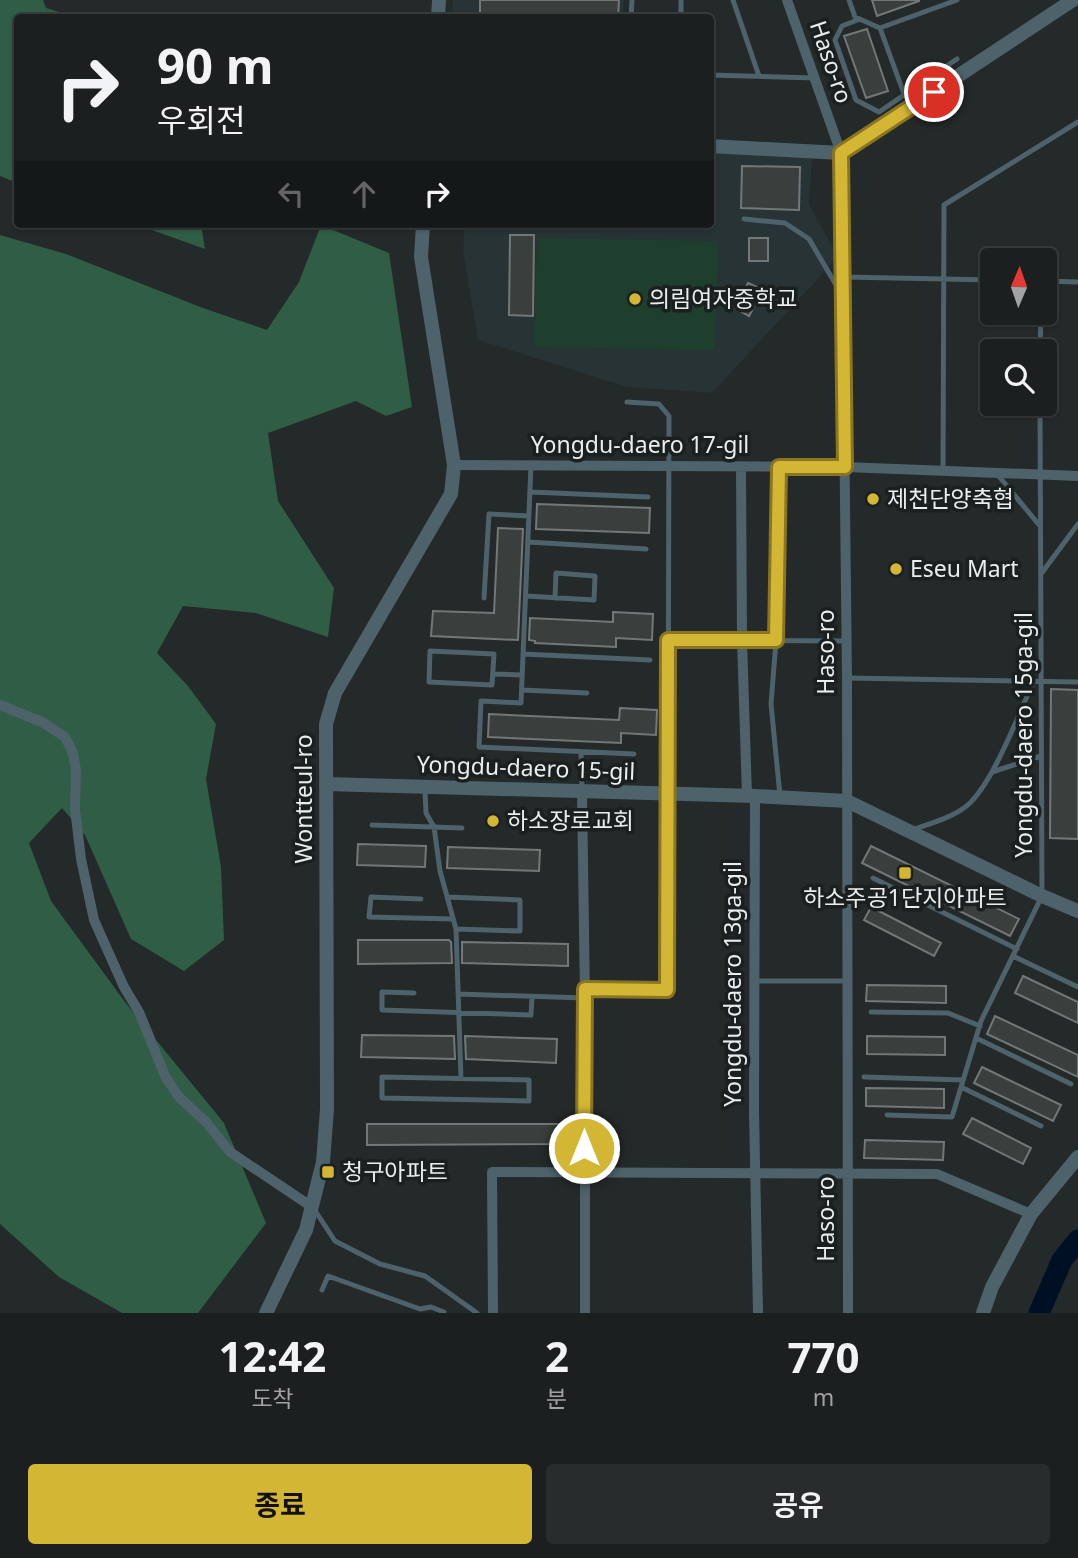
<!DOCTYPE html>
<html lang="ko">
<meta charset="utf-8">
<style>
:root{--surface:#1b1f1f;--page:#282c2c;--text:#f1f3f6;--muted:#a0a2a4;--line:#393d3d;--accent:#d4b635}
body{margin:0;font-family:"Noto Sans","Noto Sans KR",sans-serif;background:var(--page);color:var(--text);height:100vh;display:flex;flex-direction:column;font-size:26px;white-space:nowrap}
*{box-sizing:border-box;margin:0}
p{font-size:23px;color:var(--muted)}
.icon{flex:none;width:38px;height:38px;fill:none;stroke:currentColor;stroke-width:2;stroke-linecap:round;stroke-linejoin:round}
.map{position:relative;height:1313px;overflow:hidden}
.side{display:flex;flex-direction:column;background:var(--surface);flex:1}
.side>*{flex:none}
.banner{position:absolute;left:14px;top:14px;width:700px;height:214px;border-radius:7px;box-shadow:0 2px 5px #0004,0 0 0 2px var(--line);background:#1b1f1f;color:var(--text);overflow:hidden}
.needle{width:46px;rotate:2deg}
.controls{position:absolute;left:980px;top:248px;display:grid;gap:14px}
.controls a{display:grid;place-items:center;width:77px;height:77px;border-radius:7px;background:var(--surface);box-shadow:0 2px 5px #0004,0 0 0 2px var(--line);font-size:35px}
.pin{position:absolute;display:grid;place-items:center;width:60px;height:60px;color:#fff;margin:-30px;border:4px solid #fff;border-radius:50%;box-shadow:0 2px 7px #0007}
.me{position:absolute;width:77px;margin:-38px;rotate:0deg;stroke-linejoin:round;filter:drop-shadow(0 0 5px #0008)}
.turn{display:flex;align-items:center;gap:24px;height:147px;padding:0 28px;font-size:32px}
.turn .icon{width:91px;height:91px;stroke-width:2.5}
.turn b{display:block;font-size:49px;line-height:60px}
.lanes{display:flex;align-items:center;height:66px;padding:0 28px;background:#0003;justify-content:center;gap:35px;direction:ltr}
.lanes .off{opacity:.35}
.eta{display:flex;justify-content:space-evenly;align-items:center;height:119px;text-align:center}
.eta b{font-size:42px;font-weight:700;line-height:49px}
.primary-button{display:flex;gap:14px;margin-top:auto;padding:14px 28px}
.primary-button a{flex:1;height:80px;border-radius:7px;background:var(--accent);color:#111;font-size:28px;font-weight:700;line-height:80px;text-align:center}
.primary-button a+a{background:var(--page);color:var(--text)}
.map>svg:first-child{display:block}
.built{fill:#273335}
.green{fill:#1e3e2e}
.forest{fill:#305d46}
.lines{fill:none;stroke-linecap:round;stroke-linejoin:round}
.river{stroke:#001024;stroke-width:21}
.building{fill:#3a3f3d;stroke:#727877;stroke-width:2}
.service{stroke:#4d626a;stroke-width:5}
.minor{stroke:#4d626a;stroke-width:10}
.tertiary{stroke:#4d626a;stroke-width:14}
.route-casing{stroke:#8a7622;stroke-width:18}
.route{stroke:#d4b635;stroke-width:12}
.poi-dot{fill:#d4b635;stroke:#1a1f1f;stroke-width:2.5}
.labels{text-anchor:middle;stroke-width:7;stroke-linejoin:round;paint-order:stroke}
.street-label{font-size:23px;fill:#eaeded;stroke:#1a1f1f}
.poi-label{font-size:23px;fill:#eaeded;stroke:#1a1f1f;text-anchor:start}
</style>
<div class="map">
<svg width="1078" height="1313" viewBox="0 0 1078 1313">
<rect width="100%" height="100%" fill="#242929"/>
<path class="built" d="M453,0H624L623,17L452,18Z
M711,149L812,156L809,204L838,257L712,393L627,387L478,340L463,251L465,224H710Z"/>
<path class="green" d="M537,238L718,241L715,350L534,347Z"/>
<path class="forest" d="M0,0H43L46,8L76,17L18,18L17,183L0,176Z
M135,224H201L205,249Z
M321,225L389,253L412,407L386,416L356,401L268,433L278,501L334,588L328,637L256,613L183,606L157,653L188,686L216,724L206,779L221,867L224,940L184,971L131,939L85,835L62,808L29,843L51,901L125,1002L224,1123L266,1223L198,1313H122L59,1277L0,1224V235L66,254L203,308L267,330L299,282Z"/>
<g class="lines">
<path class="river" d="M1039,1313L1062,1260L1078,1240"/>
</g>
<path class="building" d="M480,0H619L618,18L480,13Z
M872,0H919V1L877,16Z
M867,29L888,91L866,98L844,36Z
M742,166L800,167L799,210L741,208Z
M510,235H534L533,316L509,315Z
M749,238H768V261H749Z
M748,283L763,290L749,316L735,308Z
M537,504L650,508L649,533L536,529Z
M498,528L523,529L518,640L431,636L433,611L494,613Z
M613,612L653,614L652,640L616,638V647L535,643V641L529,640L530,618L613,622Z
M1051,689L1078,690V839L1050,838Z
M620,708L657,710L656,735L621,733V743L488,737L489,714L619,720Z
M358,844L426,846L425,867L357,865Z
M871,846L1019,919L1010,936L862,863Z
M448,847L540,850L539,871L447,868Z
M871,907L941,943L934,956L864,920Z
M358,940H449L451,942L452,963L358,964Z
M462,942L568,944V966L462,963Z
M1023,976L1078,1002V1023L1015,993Z
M867,985L946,986V1003L866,1001Z
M995,1016L1078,1055V1077L987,1034Z
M362,1035L454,1036L455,1059L361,1057Z
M465,1036L557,1039L556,1063L466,1059Z
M867,1036L945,1037V1055L867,1054Z
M982,1067L1061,1105L1053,1121L974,1083Z
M866,1088L944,1089V1108L866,1106Z
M972,1118L1031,1148L1023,1164L963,1134Z
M367,1124H558V1144L367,1145Z
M865,1140L944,1142L943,1160L864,1158Z"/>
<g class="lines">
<path class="service" d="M681,0V18
M733,0L759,76
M849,0L855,17L880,28L957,0
M631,18L632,0
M860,19L842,26L835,40L856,100L879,112L957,59
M880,28L904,94
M710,75L815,78
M744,219L785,223L809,239L839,290
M844,277L992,280
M1045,281L1078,282
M1040,352L1041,313
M627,402L659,404L669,416L668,793
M531,465L521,703L481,701L479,747L634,754
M779,467L776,641L771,704L780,796
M943,471L944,205L1078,122
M997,474L1040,526
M530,492L648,497
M528,542L646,549
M1041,574L1078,524
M526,596L594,600L595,576L556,573L555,598
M484,598L489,514L529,516
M668,640L847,641
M430,651L494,654L492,685L429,682Z
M523,654L650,660
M493,674L522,675
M847,678L1078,682
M522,690L587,693
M581,752L582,790
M992,772L1041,756
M425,790L426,813L434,827L440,871L456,929L461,1079
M372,825L462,828
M912,830C931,823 956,817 971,802C996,776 1018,715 1034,681
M873,878L1017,949
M447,897L520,900V931L456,929
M421,899L371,897L369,917L453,919
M1013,956L1078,987
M754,981H847
M414,993L382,992V1010L531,1015L532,997
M458,994L585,998
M871,1012L948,1013L980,1026
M976,1038L1071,1084
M382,1077L529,1080V1101L382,1098Z
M864,1077L963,1080
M961,1087L1041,1126
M887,1115L952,1117L981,1021L1042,896L1040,404
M314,1209L335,1241L380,1264L425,1276L477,1313
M322,1290L328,1276L420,1309L431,1307L444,1312"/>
<path class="minor" d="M787,0L841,153L847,678L848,1313
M454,465L845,467L1078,476
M741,467L742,640L747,796
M0,705L42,722L65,737L73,753L76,770L75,809L81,859L94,920L124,987L139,1012L166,1078L179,1097L207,1123L230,1152L312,1207
M582,793L585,998V1313
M755,796L754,1111L758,1313
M585,989L667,991L668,795
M493,1313L492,1172L937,1174L1031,1214"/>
<path class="tertiary" d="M438,18L439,0
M710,146L841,153L1073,0
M326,784L755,796L847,801L1042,896L1078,911
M266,1313L306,1230L323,1162L327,1109L326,724L335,693L451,494L454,465L421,257L423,224
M983,1313L992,1287L1031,1214L1078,1157"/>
</g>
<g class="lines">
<defs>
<path id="route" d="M584,1148L585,989L667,990L668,640H776L779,467H845L841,153L934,92"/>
</defs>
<use href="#route" class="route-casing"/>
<use href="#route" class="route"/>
</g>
<g class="poi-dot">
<circle cx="635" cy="299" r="7"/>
<circle cx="873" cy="499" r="7"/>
<circle cx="896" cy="569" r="7"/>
<circle cx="493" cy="821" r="7"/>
<rect x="898" y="866" width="14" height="14" rx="3.5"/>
<rect x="321" y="1165" width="14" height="14" rx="3.5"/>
</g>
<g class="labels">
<g class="street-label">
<text transform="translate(831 62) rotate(71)" y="8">Haso-ro</text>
<text x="640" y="453">Yongdu-daero 17-gil</text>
<text transform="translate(826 652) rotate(-90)" y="8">Haso-ro</text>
<text transform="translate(1024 735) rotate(-90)" y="8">Yongdu-daero 15ga-gil</text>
<text transform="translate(526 768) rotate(2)" y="8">Yongdu-daero 15-gil</text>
<text transform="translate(304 799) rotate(-90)" y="8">Wontteul-ro</text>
<text transform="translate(733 984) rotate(-90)" y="8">Yongdu-daero 13ga-gil</text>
<text transform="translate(826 1219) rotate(-90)" y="8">Haso-ro</text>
</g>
<g class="poi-label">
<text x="649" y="307">의림여자중학교</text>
<text x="887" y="507">제천단양축협</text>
<text x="910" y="577">Eseu Mart</text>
<text x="507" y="829">하소장로교회</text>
<text x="905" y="906" text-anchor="middle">하소주공1단지아파트</text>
<text x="342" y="1180">청구아파트</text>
</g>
</g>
</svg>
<div class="controls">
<a><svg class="needle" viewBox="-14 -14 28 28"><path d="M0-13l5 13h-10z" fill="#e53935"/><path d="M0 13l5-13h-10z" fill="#a0a2a4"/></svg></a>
<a><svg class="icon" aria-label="search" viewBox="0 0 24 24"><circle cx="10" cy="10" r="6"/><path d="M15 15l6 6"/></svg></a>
</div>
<div class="pin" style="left:934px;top:92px;background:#d93025"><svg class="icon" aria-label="arrive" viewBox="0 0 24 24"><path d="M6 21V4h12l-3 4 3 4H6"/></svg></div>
<svg class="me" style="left:584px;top:1148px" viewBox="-20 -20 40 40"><circle r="17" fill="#d4b635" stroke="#fff" stroke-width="3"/><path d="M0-11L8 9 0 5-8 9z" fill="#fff"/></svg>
<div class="banner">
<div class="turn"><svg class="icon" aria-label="right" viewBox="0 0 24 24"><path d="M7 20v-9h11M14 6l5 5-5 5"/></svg><div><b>90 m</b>우회전</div></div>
<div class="lanes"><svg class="icon off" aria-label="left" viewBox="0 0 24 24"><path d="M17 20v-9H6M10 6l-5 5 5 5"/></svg><svg class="icon off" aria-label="ahead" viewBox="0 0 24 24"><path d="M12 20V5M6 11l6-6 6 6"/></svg><svg class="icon" aria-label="right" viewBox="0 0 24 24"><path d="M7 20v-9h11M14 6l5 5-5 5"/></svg></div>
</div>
</div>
<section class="side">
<div class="eta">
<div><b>12:42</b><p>도착</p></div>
<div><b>2</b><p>분</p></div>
<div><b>770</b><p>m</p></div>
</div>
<div class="primary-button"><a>종료</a><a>공유</a></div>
</section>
